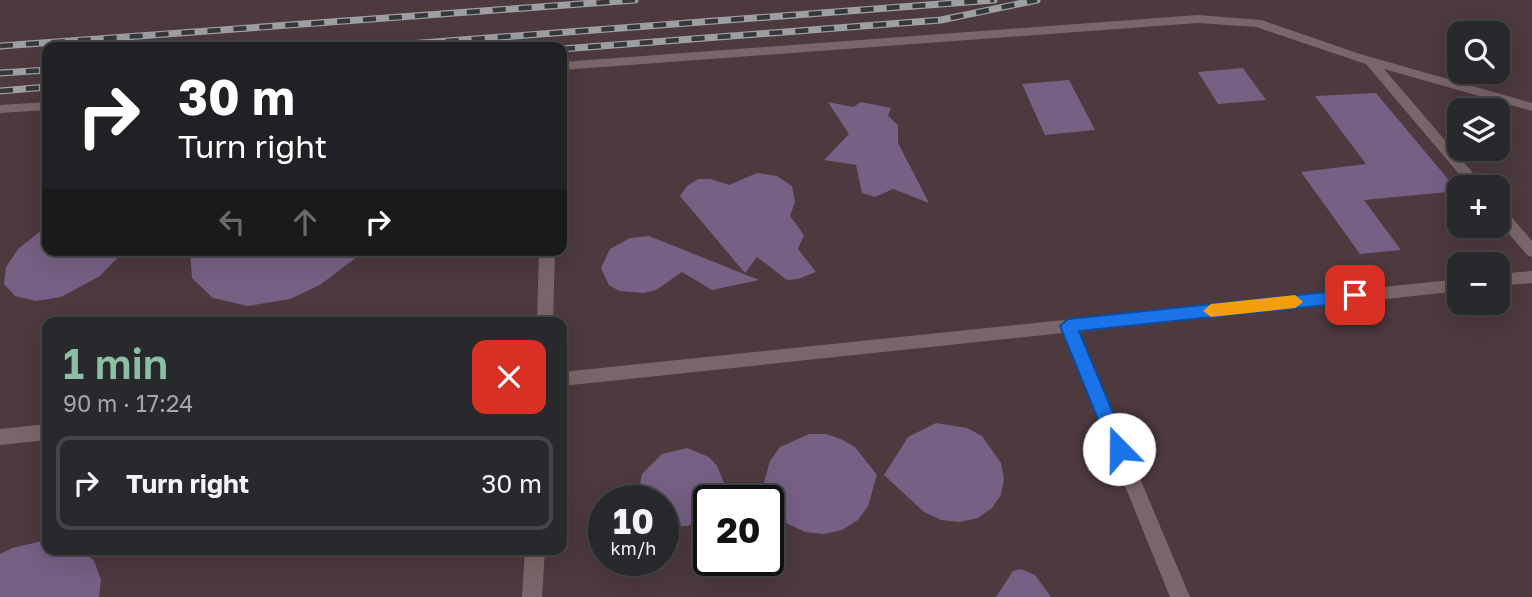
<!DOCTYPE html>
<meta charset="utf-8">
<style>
:root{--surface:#28292c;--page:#343538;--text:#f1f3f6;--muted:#a5a6a9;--line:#444548;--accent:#8abfa5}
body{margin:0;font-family:"Golos Text",sans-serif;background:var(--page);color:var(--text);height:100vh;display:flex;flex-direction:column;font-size:26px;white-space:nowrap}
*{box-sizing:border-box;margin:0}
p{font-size:23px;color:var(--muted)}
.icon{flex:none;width:38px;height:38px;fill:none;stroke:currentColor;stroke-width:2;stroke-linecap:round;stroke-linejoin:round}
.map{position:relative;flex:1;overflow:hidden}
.panel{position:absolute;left:42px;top:317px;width:525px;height:238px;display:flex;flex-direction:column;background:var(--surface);border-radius:14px;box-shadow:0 7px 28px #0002,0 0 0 2px var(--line)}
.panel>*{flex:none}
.hud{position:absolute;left:42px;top:42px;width:525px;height:214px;border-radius:14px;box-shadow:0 7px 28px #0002,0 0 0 2px var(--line);background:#202124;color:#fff;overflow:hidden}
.controls{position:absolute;left:1447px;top:21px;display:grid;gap:14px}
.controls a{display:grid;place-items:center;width:63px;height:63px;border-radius:14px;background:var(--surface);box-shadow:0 7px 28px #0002,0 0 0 2px var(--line);font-size:35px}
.speed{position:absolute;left:588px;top:485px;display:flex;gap:14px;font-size:35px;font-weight:700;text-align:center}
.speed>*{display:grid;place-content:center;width:91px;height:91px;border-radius:50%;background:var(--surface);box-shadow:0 7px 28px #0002,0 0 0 2px var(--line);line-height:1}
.speed small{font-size:18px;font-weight:400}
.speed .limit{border:4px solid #111;border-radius:10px;background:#fff;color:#111}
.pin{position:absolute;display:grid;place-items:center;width:60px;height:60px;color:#fff;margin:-30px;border-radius:14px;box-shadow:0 4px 10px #0006}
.me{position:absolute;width:77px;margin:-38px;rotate:338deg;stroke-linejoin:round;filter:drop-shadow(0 0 5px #0008)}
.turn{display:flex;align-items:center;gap:24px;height:147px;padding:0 21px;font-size:32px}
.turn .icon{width:91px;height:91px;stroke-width:2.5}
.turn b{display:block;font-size:49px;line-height:60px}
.lanes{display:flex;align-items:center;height:66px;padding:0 21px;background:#0003;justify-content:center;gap:35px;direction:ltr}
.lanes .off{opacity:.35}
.round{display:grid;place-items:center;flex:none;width:74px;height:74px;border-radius:14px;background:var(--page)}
.headline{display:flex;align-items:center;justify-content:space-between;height:119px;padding:0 21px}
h1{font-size:42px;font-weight:600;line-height:52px;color:var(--accent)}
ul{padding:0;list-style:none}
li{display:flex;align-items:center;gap:21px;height:94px;margin:0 14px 10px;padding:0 7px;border:4px solid var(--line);border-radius:14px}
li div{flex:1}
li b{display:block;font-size:26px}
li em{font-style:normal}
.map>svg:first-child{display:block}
.industrial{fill:#4d393e;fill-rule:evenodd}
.building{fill:#766084}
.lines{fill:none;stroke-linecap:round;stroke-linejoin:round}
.service{fill:#7a666a;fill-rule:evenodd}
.rail-casing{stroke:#9e9fa2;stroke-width:7}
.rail{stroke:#36373a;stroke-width:4.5;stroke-dasharray:13;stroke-linecap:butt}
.route{fill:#1a73e8;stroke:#114b97;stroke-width:2}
.slow{fill:#f59e0b}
</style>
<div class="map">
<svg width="1532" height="597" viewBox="0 0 1532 597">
<rect width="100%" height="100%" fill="#36373a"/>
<path class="industrial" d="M0,0H1532V597H0ZM1460,33H1498V72H1460ZM47,47H562V250H47ZM1460,110H1498V149H1460ZM1460,187H1498V226H1460ZM1460,264H1498V303H1460ZM47,322H562V550H47ZM604,500H663V560H604ZM709,500H768V560H709Z"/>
<path class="building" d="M1243,68L1266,100L1218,104L1198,72Z
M1069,80L1095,130L1045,135L1022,84Z
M1376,93L1458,191L1364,200L1401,250L1360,254L1301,172L1366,164L1315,96Z
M828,102L853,107L861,102L891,108L888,116L898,125V143L929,203L893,189L875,197L862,193L856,165L824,160L849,134Z
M757,173L777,176L792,186L795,202L790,216L804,235L798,249L816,272L798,279L787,280L757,257L745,273L680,196L687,186L698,179H711L729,185Z
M47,226V250H125L100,276L61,297L36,301L15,296L4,284L6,267L18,249Z
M649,236L759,280L712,290L682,272L656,290L644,293L619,291L609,285L601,268L610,249L630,238Z
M190,250H366L320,285L290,299L248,306L213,298L192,278Z
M936,423L967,428L982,436L1001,463L1004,479L1001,495L992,508L978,518L960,522L941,520L924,512L884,475L908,437Z
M809,434H826L841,439L855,447L877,475L868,506L858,520L842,530L824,534L805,532L788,524L775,510L763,486L770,461L780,447Z
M687,448L709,457L717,466L724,483L720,500H709V515L701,521L687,526L663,527V500H637L642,474L662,454Z
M47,540V550H83L94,561L101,580L99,597H0V554L12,548Z
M1021,569L1035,575L1051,597H996L1013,571Z"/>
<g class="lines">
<path class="service" d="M1198,15L1261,20L1360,54L1532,103V111L1384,69L1485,187H1470L1366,64L1256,27L1198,23L562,70V62Z
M47,102V110L0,113V105Z
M1498,206L1503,207L1532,241V257L1527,255L1498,221Z
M539,250H555L553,322H537Z
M1532,271V283L1498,286V274Z
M1460,279V291L1078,332L1190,597H1170L1063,333L562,386V372Z
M47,424V440L0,445V429Z
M525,550H545L542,597H522Z"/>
<defs>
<path id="rail" d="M0,46L635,0
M368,47L994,0
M562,49L941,20L1037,0
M0,73L47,70
M0,91L47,87"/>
</defs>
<use href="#rail" class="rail-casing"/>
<use href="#rail" class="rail"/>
</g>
<path class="route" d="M1355,289L1363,295L1355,302L1079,331L1128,449L1125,455L1119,457L1113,455L1110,449L1060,326L1068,319Z"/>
<path class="slow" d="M1295,295L1303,302L1295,308L1211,317L1203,311L1211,304Z"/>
</svg>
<div class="controls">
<a><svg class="icon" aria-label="search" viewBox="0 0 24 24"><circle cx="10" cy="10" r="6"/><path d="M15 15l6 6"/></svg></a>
<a><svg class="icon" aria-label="layers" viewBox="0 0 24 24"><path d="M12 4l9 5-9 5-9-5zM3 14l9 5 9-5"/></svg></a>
<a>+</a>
<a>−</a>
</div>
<div class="speed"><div>10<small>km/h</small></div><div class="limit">20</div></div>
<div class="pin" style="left:1355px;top:295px;background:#d93025"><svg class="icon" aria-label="arrive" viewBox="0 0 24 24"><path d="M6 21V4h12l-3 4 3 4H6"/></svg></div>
<svg class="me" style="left:1119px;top:449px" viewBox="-20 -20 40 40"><circle r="19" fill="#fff"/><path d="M0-13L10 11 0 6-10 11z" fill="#1a73e8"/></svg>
<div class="hud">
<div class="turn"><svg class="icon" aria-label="right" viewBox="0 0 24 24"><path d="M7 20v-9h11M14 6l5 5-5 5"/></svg><div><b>30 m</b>Turn right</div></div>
<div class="lanes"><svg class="icon off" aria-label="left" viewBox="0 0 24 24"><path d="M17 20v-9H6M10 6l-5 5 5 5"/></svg><svg class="icon off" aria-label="ahead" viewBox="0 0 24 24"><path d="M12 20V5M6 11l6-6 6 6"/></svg><svg class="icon" aria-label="right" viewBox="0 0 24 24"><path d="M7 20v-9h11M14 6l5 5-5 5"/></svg></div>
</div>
<section class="panel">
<div class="headline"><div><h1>1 min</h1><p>90 m · 17:24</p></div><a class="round" style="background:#d93025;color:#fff"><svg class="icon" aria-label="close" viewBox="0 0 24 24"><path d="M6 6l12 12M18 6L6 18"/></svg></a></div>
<ul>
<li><svg class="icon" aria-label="right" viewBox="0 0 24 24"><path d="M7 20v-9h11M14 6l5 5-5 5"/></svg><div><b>Turn right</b></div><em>30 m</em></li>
</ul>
</section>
</div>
